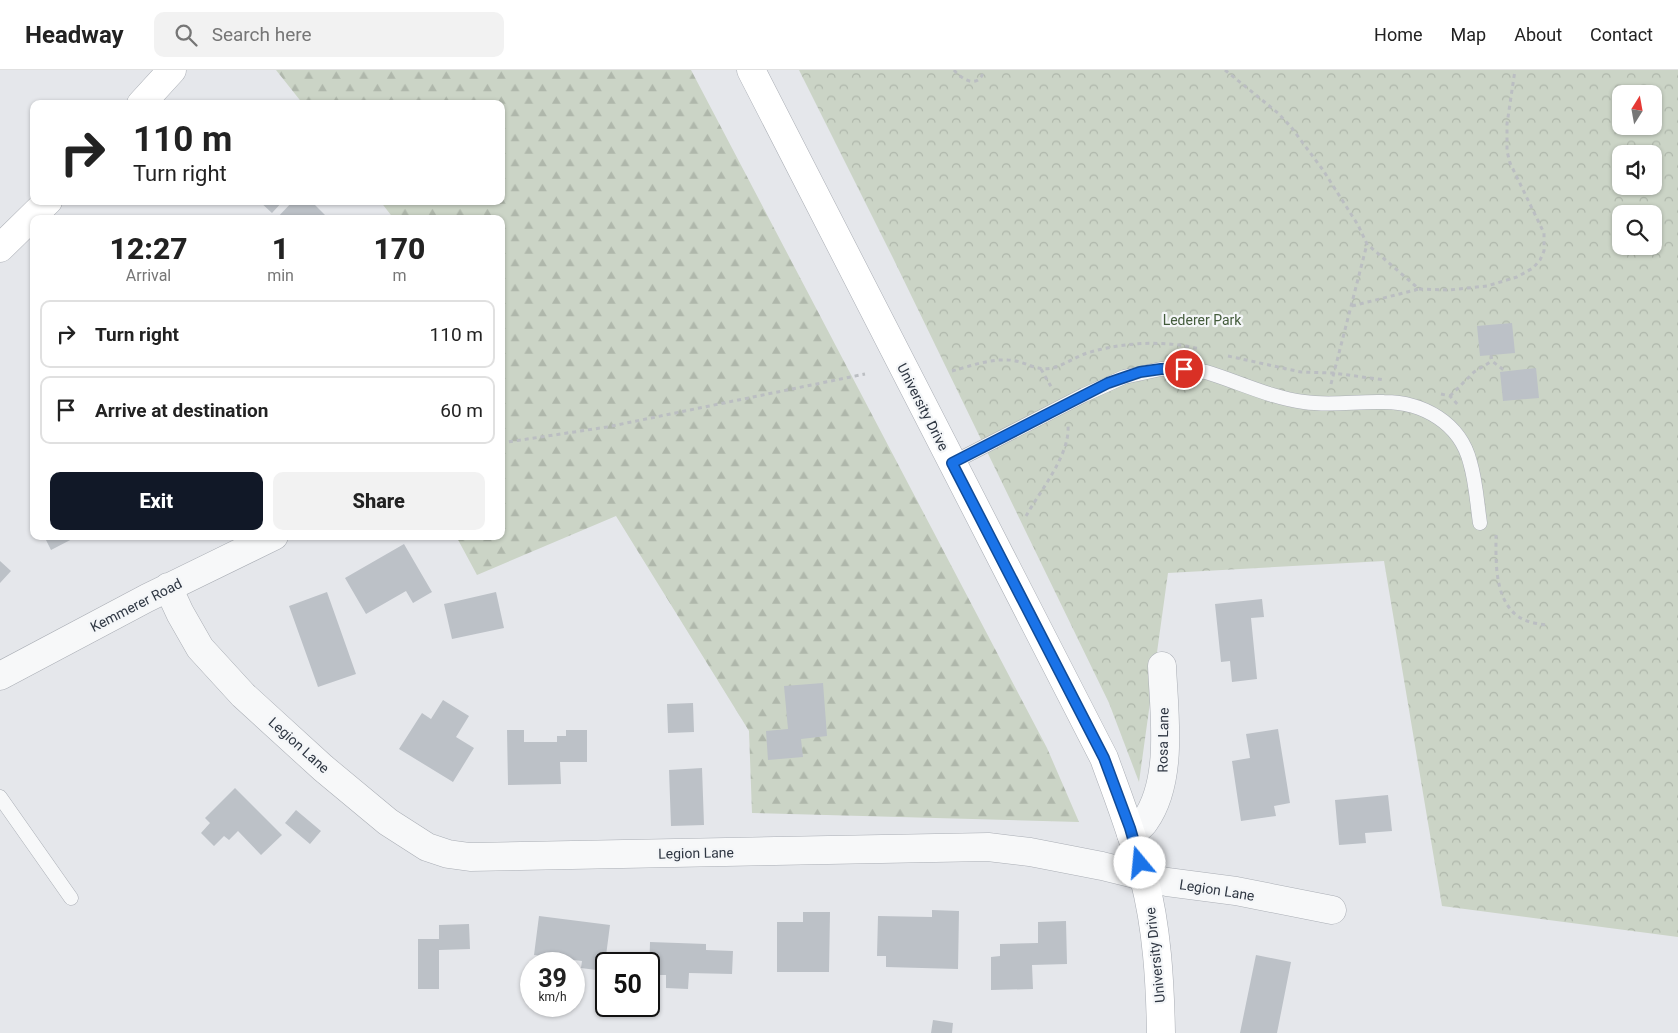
<!DOCTYPE html>
<style>
:root{--surface:#fff;--page:#f2f2f2;--text:#222;--muted:#767676;--line:#e0e0e0;--accent:#111827}
body{margin:0;font-family:Roboto,sans-serif;background:var(--page);color:var(--text);height:100vh;display:flex;flex-direction:column;font-size:19px;white-space:nowrap}
*{box-sizing:border-box;margin:0}
p{font-size:16px;color:var(--muted)}
.icon{flex:none;width:28px;height:28px;fill:none;stroke:currentColor;stroke-width:2;stroke-linecap:round;stroke-linejoin:round}
.map{position:relative;flex:1;overflow:hidden}
.drawer{position:absolute;left:30px;top:145px;width:475px;height:325px;display:flex;flex-direction:column;background:var(--surface);border-radius:10px;box-shadow:0 1px 4px #0004}
.drawer>*{flex:none}
.top-card{position:absolute;left:30px;top:30px;width:475px;height:105px;border-radius:10px;box-shadow:0 1px 4px #0004;background:#fff;color:var(--text);overflow:hidden}
.needle{width:32px;rotate:11deg}
.fabs{position:absolute;left:1612px;top:15px;display:grid;gap:10px}
.fabs a{display:grid;place-items:center;width:50px;height:50px;border-radius:10px;background:var(--surface);box-shadow:0 1px 4px #0004;font-size:25px}
.speed{position:absolute;left:520px;top:882px;display:flex;gap:10px;font-size:25px;font-weight:700;text-align:center}
.speed>*{display:grid;place-content:center;width:65px;height:65px;border-radius:50%;background:var(--surface);box-shadow:0 1px 4px #0004;line-height:1}
.speed small{font-size:12px;font-weight:400}
.speed .limit{border:2px solid #111;border-radius:8px;background:#fff;color:#111}
.pin{position:absolute;display:grid;place-items:center;width:42px;height:42px;color:#fff;margin:-21px;border:2px solid #fff;border-radius:50%;box-shadow:0 1px 5px #0007}
.me{position:absolute;width:55px;margin:-28px;rotate:343deg;stroke-linejoin:round;filter:drop-shadow(0 0 4px #0008)}
.turn{display:flex;align-items:center;gap:18px;height:105px;padding:0 20px;font-size:22px}
.turn .icon{width:65px;height:65px;stroke-width:2.5}
.turn b{display:block;font-size:35px;line-height:42px}
.eta{display:flex;justify-content:space-evenly;align-items:center;height:85px;text-align:center}
.eta b{font-size:30px;font-weight:800;line-height:35px}
.button{display:flex;gap:10px;margin-top:auto;padding:10px 20px}
.button a{flex:1;height:58px;border-radius:10px;background:var(--accent);color:#fff;font-size:20px;font-weight:800;line-height:58px;text-align:center}
.button a+a{background:var(--page);color:var(--text)}
ul{padding:0;list-style:none}
li{display:flex;align-items:center;gap:15px;height:68px;margin:0 10px 8px;padding:0 10px;border:2px solid var(--line);border-radius:10px}
li div{flex:1}
li b{display:block;font-size:19px}
li em{font-style:normal}
header{display:flex;align-items:center;gap:30px;box-sizing:border-box;height:70px;padding:0 25px;background:var(--surface);border-bottom:1px solid var(--line)}
header strong{font-size:24px}
nav{display:flex;gap:28px;margin-inline-start:auto;font-size:18px}
.search{width:350px;height:45px;background:var(--page);display:flex;align-items:center;gap:12px;box-sizing:border-box;padding:0 18px;border-radius:10px;color:var(--muted);font-size:19px}
.map>svg:first-child{display:block}
.forest{fill:url(#forest-firs)}
.park{fill:url(#park-crowns);fill-rule:evenodd}
.building{fill:#bcc1c7}
.lines{fill:none;stroke-linecap:round;stroke-linejoin:round}
.lane-casing{stroke:#aaaeb5;stroke-width:15}
.street-casing{stroke:#aaaeb5;stroke-width:29}
.secondary-casing{stroke:#aaaeb5;stroke-width:29}
.path{stroke:#bbbec2;stroke-width:3;stroke-dasharray:4 4;stroke-linecap:butt}
.lane{stroke:#f7f8f9;stroke-width:14}
.street{stroke:#f7f8f9;stroke-width:28}
.secondary{stroke:#fff;stroke-width:28}
.route-casing{stroke:#114b97;stroke-width:12}
.route{stroke:#1a73e8;stroke-width:9}
.labels{text-anchor:middle;stroke-width:4.5;stroke-linejoin:round;paint-order:stroke}
.park-label{font-size:14px;fill:#445c3c;stroke:#f4f6f8}
.street-label{font-size:14px;fill:#2e3642;stroke:#f4f6f8}
</style>
<header>
<strong>Headway</strong>
<div class="search"><svg class="icon" aria-label="search" viewBox="0 0 24 24"><circle cx="10" cy="10" r="6"/><path d="M15 15l6 6"/></svg>Search here</div>
<nav><a>Home</a><a>Map</a><a>About</a><a>Contact</a></nav>
</header>
<div class="map">
<svg width="1678" height="963" viewBox="0 0 1678 963">
<defs>
<pattern id="forest-firs" width="22" height="20" patternUnits="userSpaceOnUse" patternTransform="scale(1.25)"><rect width="22" height="20" fill="#cbd4c6"/><path d="M5 1l3.5 6h-7zM16 11l3.5 6h-7z" fill="#afb7ab"/></pattern>
<pattern id="park-crowns" width="20" height="18" patternUnits="userSpaceOnUse" patternTransform="scale(1.25)"><rect width="20" height="18" fill="#cbd4c6"/><path d="M2 6a3 3 0 1 1 6 0M12 15a3 3 0 1 1 6 0" fill="none" stroke="#afb7ab"/></pattern>
</defs>
<rect width="100%" height="100%" fill="#e5e7eb"/>
<path class="forest" d="M276,0H691L1047,678L1079,752L752,743L749,661L616,446L477,505L456,466H501V149H394L380,131H501V34H303Z"/>
<path class="park" d="M799,0H1678V867L1442,836L1384,491L1168,503L1139,712L1109,633L893,188ZM1621,24H1654V56H1621ZM1621,84H1654V116H1621ZM1621,144H1654V176H1621Z"/>
<path class="building" d="M259,131H283L272,143Z
M293,131H311L329,149H276Z
M1512,253L1515,283L1480,286L1477,256Z
M1536,298L1539,328L1503,331L1500,302Z
M44,466H78L51,480Z
M404,474L432,522L413,533L406,521L366,544L345,508Z
M0,491L11,501L0,513Z
M327,522L356,604L318,617L289,536Z
M496,522L504,558L452,569L444,534Z
M1262,529L1264,547L1251,548L1257,609L1232,612L1230,591L1221,592L1215,534Z
M823,613L827,666L801,669L803,687L768,690L766,661L788,659L784,616Z
M443,630L469,646L456,667L474,678L453,712L399,679L422,643L431,649Z
M693,633L694,662L668,663L667,634Z
M1278,659L1290,733L1274,736L1276,746L1241,751L1232,691L1250,688L1246,664Z
M507,660H524V672H557V666H566V660H587V692H560L561,714L508,715Z
M702,698L704,755L671,756L669,700Z
M235,718L282,765L261,785L238,761L229,770L224,766L214,776L201,763L210,753L205,748Z
M1388,725L1392,761L1365,763L1366,773L1339,775L1335,730Z
M296,740L321,761L310,774L285,753Z
M932,840L959,841L958,899L886,897V886H877L878,846L932,847Z
M803,842H830L829,902H777V852H803Z
M539,846L610,855L604,901L581,898L582,891L534,885Z
M1066,851L1067,894L1032,895L1033,919L991,920V887L1000,886V874L1038,873V852Z
M469,854L470,879L439,880V919H418V869H439V855Z
M650,872L706,874V880L733,881L732,904L689,903L688,919L666,918V905H649Z
M1256,885L1291,892L1277,963H1240Z
M933,950L953,953L952,963H931Z"/>
<g class="lines">
<defs>
<path id="lane" d="M952,393L1084,325L1124,307L1161,299L1206,302C1239,312 1271,328 1304,332C1331,336 1357,331 1384,332C1423,332 1460,353 1470,392C1476,412 1477,433 1480,453
M0,727L71,828"/>
<path id="street" d="M168,517L180,543L200,578L243,625L323,698L388,752L427,777L448,784L470,787L988,777L1030,782L1102,796L1167,812L1236,821L1332,840
M0,606L147,528L274,466
M1131,764C1136,760 1142,756 1145,751C1174,710 1164,643 1162,596"/>
<path id="secondary" d="M751,0L1104,688C1118,727 1134,767 1144,808C1157,858 1160,911 1161,963
M141,34L172,0
M0,178L48,131"/>
</defs>
<use href="#lane" class="lane-casing"/>
<use href="#street" class="street-casing"/>
<use href="#secondary" class="secondary-casing"/>
<path class="path" d="M954,0C963,11 979,19 984,0
M1225,0L1278,43L1291,57L1323,100L1358,155L1367,174L1419,219L1449,220L1487,216L1517,207L1533,198L1540,190L1544,181V163L1510,93L1507,81V54L1515,0
M1352,236L1419,219
M1491,285L1492,291L1505,301
M1228,286L1301,302L1333,303L1385,310
M1041,299L1053,320
M952,301C970,296 989,289 1008,290C1023,290 1037,302 1052,298C1065,295 1075,287 1087,283C1124,272 1164,270 1200,279
M1331,314L1367,174
M1441,324L1450,326L1458,335
M1450,326L1474,302L1492,291
M501,373L607,357L865,304
M1026,446C1040,421 1070,385 1068,356
M1496,465C1496,490 1494,525 1515,544C1524,552 1537,554 1548,555"/>
<use href="#lane" class="lane"/>
<use href="#street" class="street"/>
<use href="#secondary" class="secondary"/>
</g>
<g class="lines">
<defs>
<path id="route" d="M1140,793L1130,758L1104,688L952,393L1108,313L1140,302L1161,299H1184"/>
</defs>
<use href="#route" class="route-casing"/>
<use href="#route" class="route"/>
</g>
<g class="labels">
<g class="park-label">
<text x="1202" y="255">Lederer Park</text>
</g>
<g class="street-label">
<text transform="translate(923 337) rotate(63)" y="5">University Drive</text>
<text transform="translate(136 535) rotate(-27)" y="5">Kemmerer Road</text>
<text transform="translate(1163 670) rotate(-89)" y="5">Rosa Lane</text>
<text transform="translate(299 675) rotate(42)" y="5">Legion Lane</text>
<text transform="translate(696 783) rotate(-1)" y="5">Legion Lane</text>
<text transform="translate(1217 820) rotate(9)" y="5">Legion Lane</text>
<text transform="translate(1155 885) rotate(-96)" y="5">University Drive</text>
</g>
</g>
</svg>
<div class="fabs">
<a><svg class="needle" viewBox="-14 -14 28 28"><path d="M0-13l5 13h-10z" fill="#e53935"/><path d="M0 13l5-13h-10z" fill="#767676"/></svg></a>
<a><svg class="icon" aria-label="sound" viewBox="0 0 24 24"><path d="M4 9h4l5-4v14l-5-4H4zM17 9q2 3 0 6"/></svg></a>
<a><svg class="icon" aria-label="search" viewBox="0 0 24 24"><circle cx="10" cy="10" r="6"/><path d="M15 15l6 6"/></svg></a>
</div>
<div class="speed"><div>39<small>km/h</small></div><div class="limit">50</div></div>
<div class="pin" style="left:1184px;top:299px;background:#d93025"><svg class="icon" aria-label="arrive" viewBox="0 0 24 24"><path d="M6 21V4h12l-3 4 3 4H6"/></svg></div>
<svg class="me" style="left:1140px;top:793px" viewBox="-20 -20 40 40"><circle r="19" fill="#fff"/><path d="M0-13L10 11 0 6-10 11z" fill="#1a73e8"/></svg>
<div class="top-card">
<div class="turn"><svg class="icon" aria-label="right" viewBox="0 0 24 24"><path d="M7 20v-9h11M14 6l5 5-5 5"/></svg><div><b>110 m</b>Turn right</div></div>
</div>
<section class="drawer">
<div class="eta">
<div><b>12:27</b><p>Arrival</p></div>
<div><b>1</b><p>min</p></div>
<div><b>170</b><p>m</p></div>
</div>
<ul>
<li><svg class="icon" aria-label="right" viewBox="0 0 24 24"><path d="M7 20v-9h11M14 6l5 5-5 5"/></svg><div><b>Turn right</b></div><em>110 m</em></li>
<li><svg class="icon" aria-label="arrive" viewBox="0 0 24 24"><path d="M6 21V4h12l-3 4 3 4H6"/></svg><div><b>Arrive at destination</b></div><em>60 m</em></li>
</ul>
<div class="button"><a>Exit</a><a>Share</a></div>
</section>
</div>
